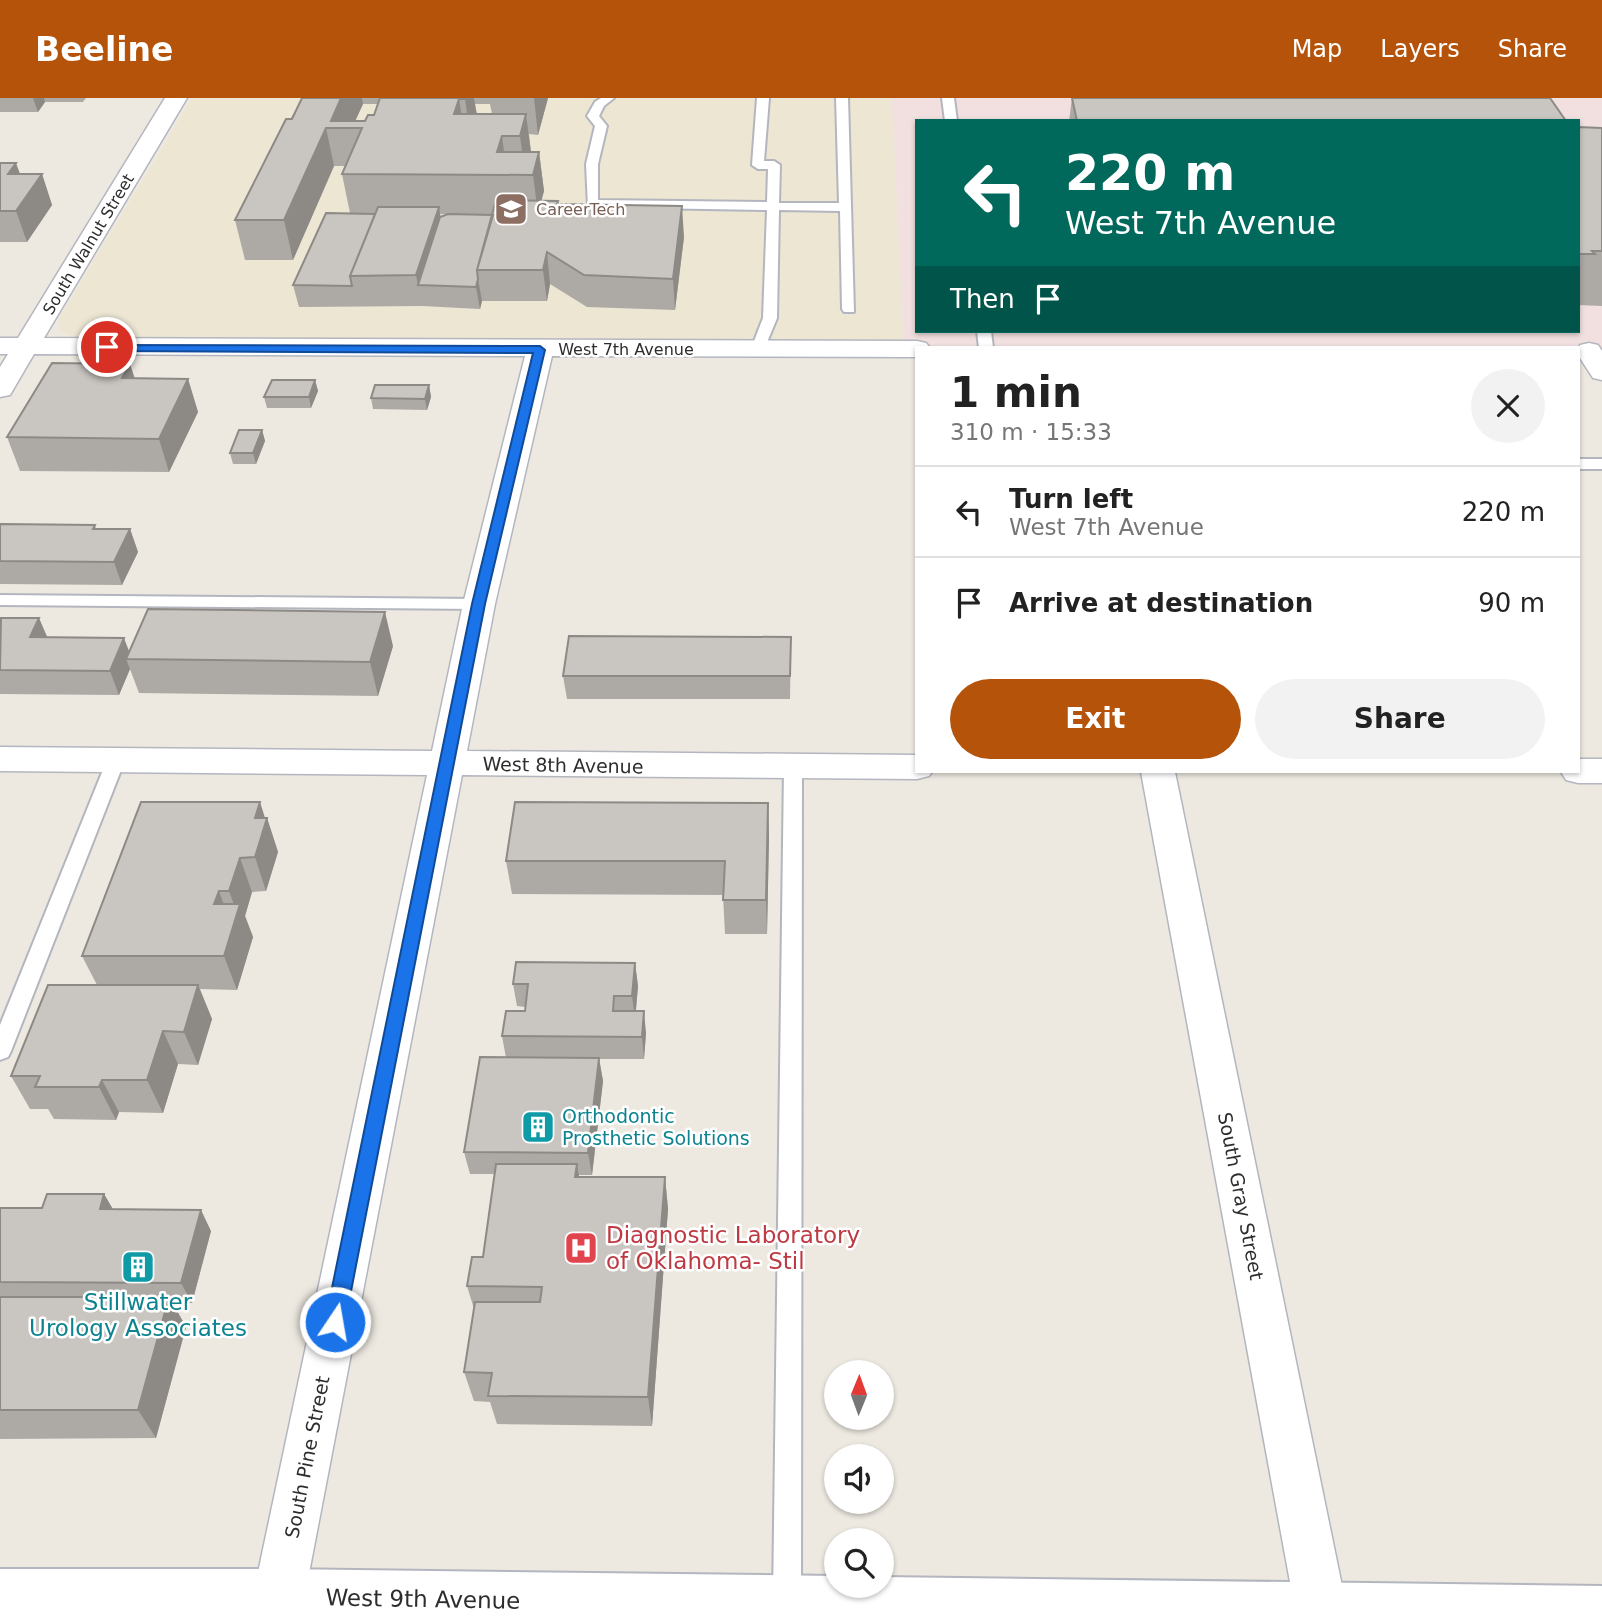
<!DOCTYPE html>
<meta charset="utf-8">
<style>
:root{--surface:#fff;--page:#f2f2f2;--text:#222;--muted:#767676;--line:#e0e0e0;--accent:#b45309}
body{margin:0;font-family:"DejaVu Sans",sans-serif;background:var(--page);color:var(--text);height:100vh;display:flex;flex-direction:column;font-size:26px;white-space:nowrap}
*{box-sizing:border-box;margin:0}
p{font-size:23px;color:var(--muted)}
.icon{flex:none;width:38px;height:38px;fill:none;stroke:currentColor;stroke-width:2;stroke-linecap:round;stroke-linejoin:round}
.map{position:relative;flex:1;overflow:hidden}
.details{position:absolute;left:915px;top:248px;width:665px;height:427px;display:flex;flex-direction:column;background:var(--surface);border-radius:0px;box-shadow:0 2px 5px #0004}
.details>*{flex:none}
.top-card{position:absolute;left:915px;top:21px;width:665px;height:214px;border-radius:0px;box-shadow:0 2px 5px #0004;background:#00695c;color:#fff;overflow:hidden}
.needle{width:46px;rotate:1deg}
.tools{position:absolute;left:824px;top:1262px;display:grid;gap:14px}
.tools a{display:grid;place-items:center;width:70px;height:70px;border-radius:50%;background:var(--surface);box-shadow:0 2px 5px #0004;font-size:35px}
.pin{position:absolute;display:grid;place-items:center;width:60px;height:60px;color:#fff;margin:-30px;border:4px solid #fff;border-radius:50%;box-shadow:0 2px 7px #0007}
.me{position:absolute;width:77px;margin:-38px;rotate:12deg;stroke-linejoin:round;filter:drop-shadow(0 0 5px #0008)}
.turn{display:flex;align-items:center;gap:24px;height:147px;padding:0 35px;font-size:32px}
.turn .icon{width:91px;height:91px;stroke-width:2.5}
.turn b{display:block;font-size:49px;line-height:60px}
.then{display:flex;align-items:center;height:66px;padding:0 35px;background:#0003;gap:14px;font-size:26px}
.round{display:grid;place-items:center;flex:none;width:74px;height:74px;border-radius:37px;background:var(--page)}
.headline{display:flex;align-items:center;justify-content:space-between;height:119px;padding:0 35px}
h1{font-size:42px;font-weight:600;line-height:52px}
.primary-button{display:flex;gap:14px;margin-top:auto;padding:14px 35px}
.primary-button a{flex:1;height:80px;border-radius:42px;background:var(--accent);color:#fff;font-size:28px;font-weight:600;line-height:80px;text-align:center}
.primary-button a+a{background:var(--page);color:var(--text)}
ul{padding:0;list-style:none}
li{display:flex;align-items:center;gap:21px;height:91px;padding:0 35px;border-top:2px solid var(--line)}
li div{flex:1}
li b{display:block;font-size:26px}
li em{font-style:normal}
header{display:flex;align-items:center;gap:42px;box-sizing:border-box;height:98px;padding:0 35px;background:var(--accent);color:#fff}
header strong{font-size:33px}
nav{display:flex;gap:38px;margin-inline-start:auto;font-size:24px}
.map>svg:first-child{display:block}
.education{fill:#ece6d3}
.medical{fill:#f2e0e0;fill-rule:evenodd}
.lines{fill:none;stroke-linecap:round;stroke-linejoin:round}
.service-casing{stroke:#b4b6bf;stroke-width:4}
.minor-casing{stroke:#b4b6bf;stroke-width:3}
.tertiary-casing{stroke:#b4b6bf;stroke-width:4}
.service{fill:#fff;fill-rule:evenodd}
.minor{fill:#fff;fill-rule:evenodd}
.tertiary{fill:#fff;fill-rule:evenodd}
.wall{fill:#ada9a5;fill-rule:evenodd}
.shaded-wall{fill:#8d8a86}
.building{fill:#c9c5c0;stroke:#8d8a86;stroke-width:2}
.route{fill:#1a73e8;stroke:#114b97;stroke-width:2}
.labels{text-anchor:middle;stroke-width:5;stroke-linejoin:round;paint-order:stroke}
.far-education-label{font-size:16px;fill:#785e54;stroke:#fff;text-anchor:start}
.far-street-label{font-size:16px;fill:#2d2d2d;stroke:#fff}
.street-label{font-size:19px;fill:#2d2d2d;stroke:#fff}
.culture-label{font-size:19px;fill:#0d838f;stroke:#fff;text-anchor:start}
.near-health-label{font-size:23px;fill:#be3a42;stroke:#fff;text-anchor:start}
.near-culture-label{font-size:23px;fill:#0d838f;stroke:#fff}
.near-street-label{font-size:23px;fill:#2d2d2d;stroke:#fff}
</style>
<header>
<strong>Beeline</strong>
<nav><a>Map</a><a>Layers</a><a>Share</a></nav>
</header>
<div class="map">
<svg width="1602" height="1522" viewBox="0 0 1602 1522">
<rect width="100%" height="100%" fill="#ede9e1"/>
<path class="education" d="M192,0H892L904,250L75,239L65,236L59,231V221Z"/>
<path class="medical" d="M892,0H1602V253H1579L1578,250H904ZM917,23H1578V233H917Z"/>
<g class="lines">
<defs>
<path id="service" d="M601,0H614L604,8L599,18L607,28L598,66V102L767,104L768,71H758L752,67L757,0H769L764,63H774L780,67L779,105H839L836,0H848L854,214H844L842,211L840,113L779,112L777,220L763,254H753L751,251L763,220L767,112L588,109L586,66L595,28L587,18L595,4Z
M942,0H954L957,23H945Z
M977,233H991L993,250H979Z
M1578,361H1602V371H1578Z
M0,497L479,501L487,506L479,511L0,507Z
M116,656L122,658L125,662L11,953L8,959L0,962V927L107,662L110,658Z
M793,664L799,666L802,670L801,1502L797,1512L787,1516L777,1512L773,1502L784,670L787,666Z"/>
<path id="minor" d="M165,0H187L44,240L917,243L926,245L930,250H917V259L552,258L495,506L467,653L917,657V674H932L929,678L917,681L462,677L300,1522H248L427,677L0,673V649L432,653L463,506L525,258L34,256L10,297L0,299V269L8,256H0V240H18Z
M1589,245L1598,247L1602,253V282L1593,280L1578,257L1580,247Z
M1578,661H1602V685H1578L1566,682L1561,674H1578Z
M1141,674H1175L1349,1522H1297Z"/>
<path id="tertiary" d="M0,1471H279L836,1478V1488H882V1479L1602,1488V1522H0Z"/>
</defs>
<use href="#service" class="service-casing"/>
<use href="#minor" class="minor-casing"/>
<use href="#tertiary" class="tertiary-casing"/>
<use href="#service" class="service"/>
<use href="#minor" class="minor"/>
<use href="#tertiary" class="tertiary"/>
</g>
<path class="wall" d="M0,0H86L83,4H45L38,14H0Z
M302,0H548L538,37L529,36L531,54H539L544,93L541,103H558L559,106L684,139L675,212L587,209L550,186L547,203H482L480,211L422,208L299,209L293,187L350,115L342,76L345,68H334L293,162H245L235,122ZM363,6H378L374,17L365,23H355ZM475,6H490L492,16H477ZM440,116H493L440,119Z
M1072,0L1566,23H1069Z
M1578,29L1602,30V208L1578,207Z
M0,65L20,76H42L52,107L27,144H0Z
M135,280L188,281L198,314L169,374L20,373L7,339Z
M315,282L318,293L311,310H267L264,299Z
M429,287L431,299L427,312L373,311L371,300Z
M262,332L265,343L256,366H233L230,355Z
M0,426L95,427L96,431H130L138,454L122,487L0,486Z
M0,521L47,539L129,553L393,548L378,598L139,595L130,571L119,597L0,596Z
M791,539L790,601H567L563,578Z
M768,705L769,739L767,836H725L723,797L512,796L506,763Z
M265,720H267L278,754L266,793L252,794L245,818L253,839L237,892L200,891L212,921L198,967L178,966L163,1015L119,1014L116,1022L54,1021L48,1011H30L11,978L97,887L82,858Z
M635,865L638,888L636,913L646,935L644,961H599L603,983L592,1077H579V1079H665L668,1111L652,1328L497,1326L490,1304L474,1303L464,1274L474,1211L467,1188L483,1159L495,1076H470L464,1054L506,960L502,938L525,913V909L517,908L513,886Z
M104,1096L113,1111L211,1133L192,1205H173L186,1229L156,1340L0,1341V1110H42Z"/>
<path class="shaded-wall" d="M33,0H44L45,4L38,14Z
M341,0H362L363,6L352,30L331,23Z
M465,0H474L477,19L470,39Z
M534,0H548L538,37Z
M459,1L465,39L454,16Z
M526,16L531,55L525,77L520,38Z
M326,30L334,68L293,162L284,122Z
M502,38L507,77L497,54Z
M539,54L544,93L538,116L533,77Z
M16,65L27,95L8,76Z
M42,76L52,107L27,144L16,113Z
M682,108L684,139L675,212L673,181Z
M439,109L444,140L418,187L416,177Z
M547,154L550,186L547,203L543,172Z
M478,181L482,203L480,211L476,189Z
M130,266L141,299L122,280Z
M188,281L198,314L169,374L159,341Z
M315,282L318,293L311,310L309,299Z
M429,287L431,299L427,312L425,301Z
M262,332L265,343L256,366L253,355Z
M130,431L138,454L122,487L114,464Z
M385,514L393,548L378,598L370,564Z
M39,520L49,543L30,539Z
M124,540L132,561H126L130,571L119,597L110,573Z
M260,704L266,723L267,720L278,754L266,793L255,759V720Z
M768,705L769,739L767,836L766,802Z
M240,760L252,794L245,818L253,839L237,892L224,858L237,815L229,793Z
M219,793L231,827L214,806Z
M635,865L638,888L635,921L632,898Z
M198,887L212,921L198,967L184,934Z
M644,913L646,935L644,961L642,939Z
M163,933L178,966L163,1015L147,982Z
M599,960L603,983L592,1077L588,1055Z
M102,982L119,1014L116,1022L99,989Z
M577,1066L582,1098L575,1079Z
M665,1079L668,1111L652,1328L648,1299Z
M104,1096L116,1117L100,1111Z
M201,1112L211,1133L192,1205L181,1185Z
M169,1199L186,1229L156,1340L138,1312Z"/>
<path class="building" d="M302,0H341L331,23H365L368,17H374L380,0H465V1H459L454,16H526L520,38H502L497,54H539L533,77L342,76L362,30H326L284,122H235L286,21H292Z
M1072,0H1550L1566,23H1077Z
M1578,29L1602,30V153H1592L1595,156H1578Z
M0,65H16L8,76H42L16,113H0Z
M496,102L558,103L557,106L682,108L673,181L584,177L547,154L543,172H477Z
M378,109H439L416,177L350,178Z
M326,115L375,116L350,178L352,188L293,187Z
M448,116L493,117L477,172L478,181L476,189L418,187L440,119Z
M52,265L130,266L122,280L188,281L159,341L7,339Z
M272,282H315L309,299H264Z
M375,287H429L425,301L371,300Z
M239,332H262L253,355H230Z
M0,426L95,427L93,431H130L114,464L0,463Z
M148,511L385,514L370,564L126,561Z
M1,520H39L30,539L124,540L110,573L0,572Z
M569,538L791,539L790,578H563Z
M141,704H260L255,720H267L255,759L240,760L229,793H219L214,806H240L224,858H82Z
M515,704L768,705L766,802H723L725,763H506Z
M516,864L635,865L632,898H614L613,913H644L642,939L502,938L506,913H525L528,886H513Z
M48,887H198L184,934L163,933L147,982H102L99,989H35L40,978H11Z
M480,959L599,960L588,1055L464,1054Z
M496,1066H577L575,1079H665L648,1299L488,1298L492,1275L464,1274L475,1204H540L542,1189L467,1188L472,1159H483Z
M47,1096H104L100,1111L201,1112L181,1185L0,1184V1110H42Z
M0,1199H169L138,1312H0Z"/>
<path class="route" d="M103,247L540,248L545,252L485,506L345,1224L342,1230L335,1233L328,1230L325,1224L472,506L533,255L107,253L101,249Z"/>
<defs>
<symbol id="school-square" viewBox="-11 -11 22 22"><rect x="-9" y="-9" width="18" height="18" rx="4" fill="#8d6e63" stroke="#fff"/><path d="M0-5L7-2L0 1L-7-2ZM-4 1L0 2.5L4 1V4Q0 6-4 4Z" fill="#fff"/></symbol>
<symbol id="building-square" viewBox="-11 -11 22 22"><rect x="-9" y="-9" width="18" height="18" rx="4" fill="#0f9aa8" stroke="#fff"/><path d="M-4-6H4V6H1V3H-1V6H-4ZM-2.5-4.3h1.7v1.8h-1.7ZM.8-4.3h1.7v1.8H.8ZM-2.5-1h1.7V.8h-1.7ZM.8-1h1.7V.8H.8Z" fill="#fff"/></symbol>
<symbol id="hospital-square" viewBox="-11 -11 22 22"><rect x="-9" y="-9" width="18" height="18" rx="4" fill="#e0444e" stroke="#fff"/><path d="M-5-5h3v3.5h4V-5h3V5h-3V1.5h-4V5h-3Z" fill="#fff"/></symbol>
</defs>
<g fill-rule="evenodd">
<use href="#school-square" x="492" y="92" width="38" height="38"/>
<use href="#building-square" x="519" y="1010" width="38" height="38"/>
<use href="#hospital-square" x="562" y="1131" width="38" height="38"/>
<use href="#building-square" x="119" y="1150" width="38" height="38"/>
</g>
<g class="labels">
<g class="far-education-label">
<text x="536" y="117">CareerTech</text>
</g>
<g class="far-street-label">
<text transform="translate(88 146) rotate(-59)" y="6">South Walnut Street</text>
<text x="626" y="257">West 7th Avenue</text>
</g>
<g class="street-label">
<text transform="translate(563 667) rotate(1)" y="7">West 8th Avenue</text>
<text transform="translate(1241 1098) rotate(79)" y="7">South Gray Street</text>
<text transform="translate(307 1359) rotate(-79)" y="7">South Pine Street</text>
</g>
<g class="culture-label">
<text x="562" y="1025">Orthodontic<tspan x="562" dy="22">Prosthetic Solutions</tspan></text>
</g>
<g class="near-health-label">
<text x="606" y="1145">Diagnostic Laboratory<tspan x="606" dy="26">of Oklahoma- Stil</tspan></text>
</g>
<g class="near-culture-label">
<text x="138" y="1212">Stillwater<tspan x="138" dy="26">Urology Associates</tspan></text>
</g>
<g class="near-street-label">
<text transform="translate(423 1501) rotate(1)" y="8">West 9th Avenue</text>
</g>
</g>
</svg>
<div class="tools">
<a><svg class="needle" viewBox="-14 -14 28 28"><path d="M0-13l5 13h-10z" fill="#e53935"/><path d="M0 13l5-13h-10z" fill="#767676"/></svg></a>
<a><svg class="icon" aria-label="sound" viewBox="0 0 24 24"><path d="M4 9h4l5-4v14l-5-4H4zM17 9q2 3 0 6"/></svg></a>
<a><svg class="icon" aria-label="search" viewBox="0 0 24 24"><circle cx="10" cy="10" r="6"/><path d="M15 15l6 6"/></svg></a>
</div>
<div class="pin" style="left:107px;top:249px;background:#d93025"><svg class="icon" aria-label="arrive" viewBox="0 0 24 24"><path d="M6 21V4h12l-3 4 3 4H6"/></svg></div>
<svg class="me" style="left:335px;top:1224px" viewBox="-20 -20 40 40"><circle r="17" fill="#1a73e8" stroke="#fff" stroke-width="3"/><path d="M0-11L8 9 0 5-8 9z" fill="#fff"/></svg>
<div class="top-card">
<div class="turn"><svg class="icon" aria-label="left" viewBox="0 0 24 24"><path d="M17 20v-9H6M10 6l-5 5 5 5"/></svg><div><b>220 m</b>West 7th Avenue</div></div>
<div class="then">Then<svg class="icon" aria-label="arrive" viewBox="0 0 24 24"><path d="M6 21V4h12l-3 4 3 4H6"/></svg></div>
</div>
<section class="details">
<div class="headline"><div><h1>1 min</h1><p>310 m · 15:33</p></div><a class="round"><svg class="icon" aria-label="close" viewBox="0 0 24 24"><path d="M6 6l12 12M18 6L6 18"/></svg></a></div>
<ul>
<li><svg class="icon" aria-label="left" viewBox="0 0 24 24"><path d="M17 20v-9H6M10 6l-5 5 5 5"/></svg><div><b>Turn left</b><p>West 7th Avenue</p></div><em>220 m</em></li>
<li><svg class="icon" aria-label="arrive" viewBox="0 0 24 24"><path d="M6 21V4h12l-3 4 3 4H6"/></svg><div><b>Arrive at destination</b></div><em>90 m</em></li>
</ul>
<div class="primary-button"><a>Exit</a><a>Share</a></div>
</section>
</div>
